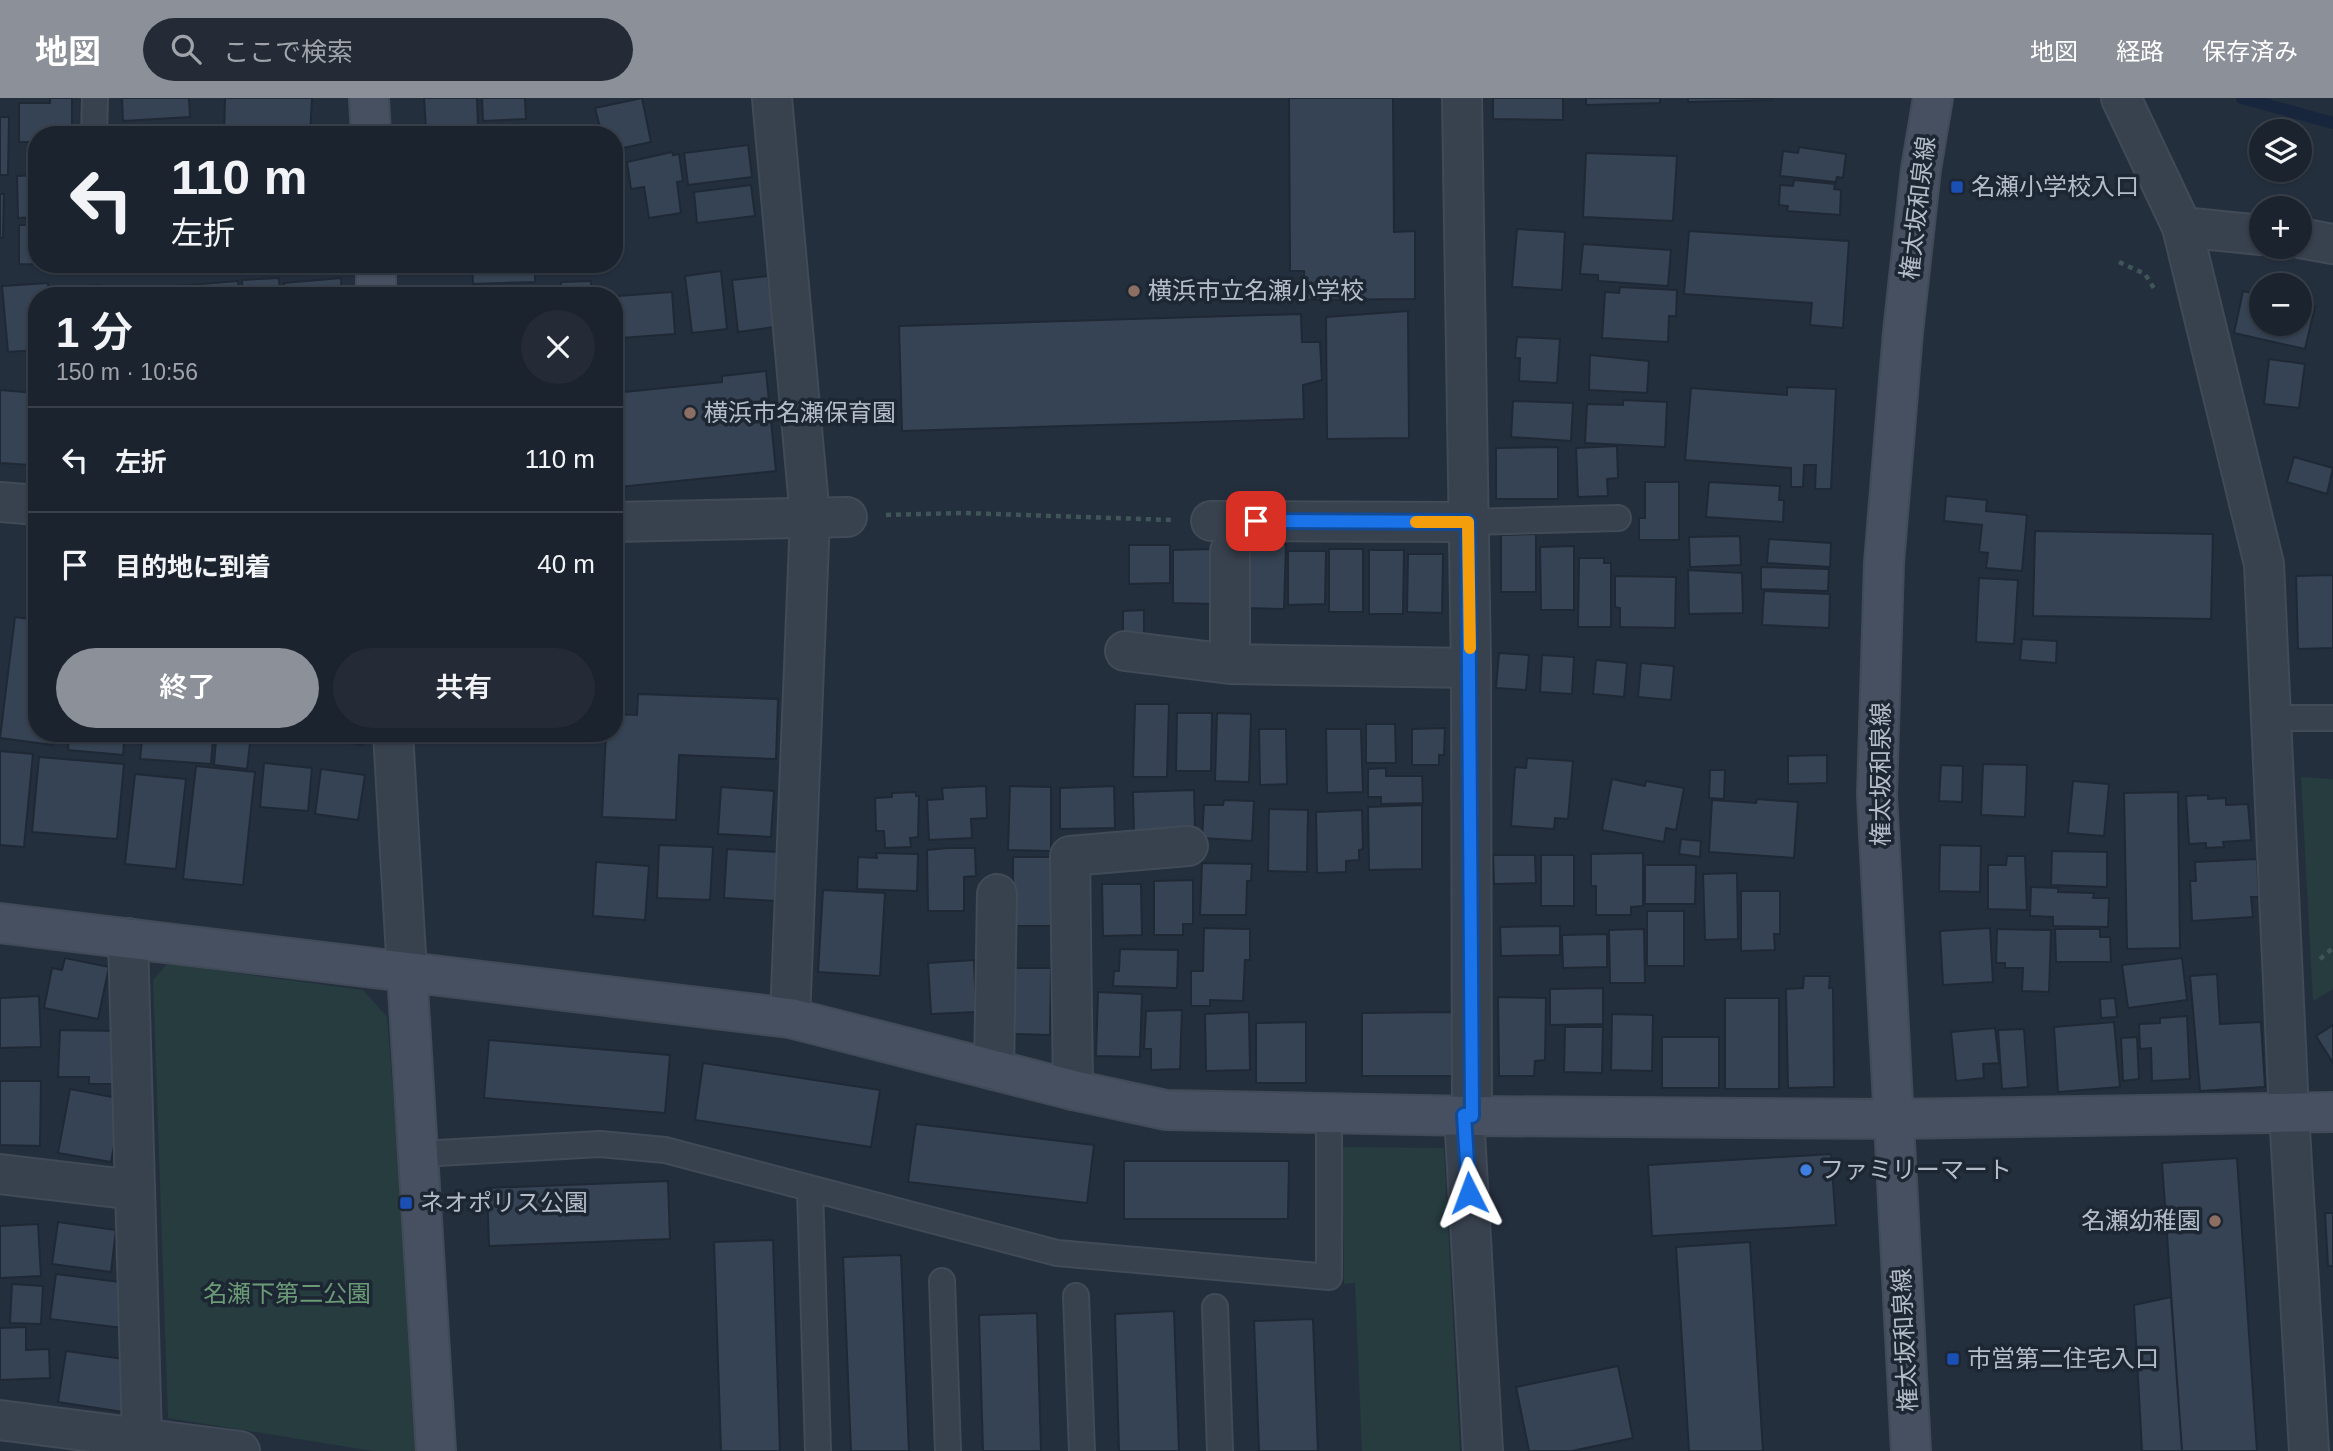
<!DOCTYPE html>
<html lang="ja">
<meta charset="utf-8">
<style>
:root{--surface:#1b232e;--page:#242b36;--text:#f1f3f6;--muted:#a0a4aa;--line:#39404a;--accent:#8c9099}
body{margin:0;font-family:Arial,"Noto Sans JP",sans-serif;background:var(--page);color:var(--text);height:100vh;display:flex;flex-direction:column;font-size:26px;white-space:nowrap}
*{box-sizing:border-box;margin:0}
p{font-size:23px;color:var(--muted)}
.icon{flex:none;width:38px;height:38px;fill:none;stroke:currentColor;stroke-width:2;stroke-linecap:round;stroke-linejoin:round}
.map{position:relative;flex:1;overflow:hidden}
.side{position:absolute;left:28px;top:189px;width:595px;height:455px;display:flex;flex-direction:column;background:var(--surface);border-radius:28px;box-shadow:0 2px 5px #0004,0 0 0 2px var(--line)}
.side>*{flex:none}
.top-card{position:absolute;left:28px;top:28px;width:595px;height:147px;border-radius:28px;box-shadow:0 2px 5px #0004,0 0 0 2px var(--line);background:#1b232e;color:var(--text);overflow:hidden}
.buttons{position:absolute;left:2249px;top:21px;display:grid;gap:14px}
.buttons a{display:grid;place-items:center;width:63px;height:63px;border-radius:50%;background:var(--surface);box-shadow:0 2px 5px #0004,0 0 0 2px var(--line);font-size:35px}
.pin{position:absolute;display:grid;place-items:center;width:60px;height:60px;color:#fff;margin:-30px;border-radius:14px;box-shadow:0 4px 10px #0006}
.me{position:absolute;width:77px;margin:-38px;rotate:357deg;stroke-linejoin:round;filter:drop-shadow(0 0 5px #0008)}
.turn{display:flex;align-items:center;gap:24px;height:147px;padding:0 28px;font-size:32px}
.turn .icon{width:91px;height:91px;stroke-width:2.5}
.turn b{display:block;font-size:49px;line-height:60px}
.round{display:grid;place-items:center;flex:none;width:74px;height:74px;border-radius:37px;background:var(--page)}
.summary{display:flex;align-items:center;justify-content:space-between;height:119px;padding:0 28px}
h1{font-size:42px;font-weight:600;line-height:52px}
.button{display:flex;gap:14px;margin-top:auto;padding:14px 28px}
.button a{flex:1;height:80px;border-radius:42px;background:var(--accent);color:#fff;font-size:28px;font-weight:600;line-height:80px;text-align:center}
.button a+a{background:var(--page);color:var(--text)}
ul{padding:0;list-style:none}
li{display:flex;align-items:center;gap:21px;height:105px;padding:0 28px;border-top:2px solid var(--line)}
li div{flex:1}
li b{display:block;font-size:26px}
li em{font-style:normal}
header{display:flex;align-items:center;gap:42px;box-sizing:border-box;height:98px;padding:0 35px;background:var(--accent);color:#fff}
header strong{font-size:33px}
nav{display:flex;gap:38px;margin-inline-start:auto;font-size:24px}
.search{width:490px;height:63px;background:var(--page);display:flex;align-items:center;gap:18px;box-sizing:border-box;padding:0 24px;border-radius:38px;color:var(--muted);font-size:26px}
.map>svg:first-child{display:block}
.green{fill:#263c3f}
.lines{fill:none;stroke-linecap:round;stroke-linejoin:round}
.stream{stroke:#17263c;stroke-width:12}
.building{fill:#364354;stroke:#1f2835;stroke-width:2}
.lane-casing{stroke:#414a57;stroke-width:28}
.street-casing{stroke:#414a57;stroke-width:42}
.secondary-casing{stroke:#414a57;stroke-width:42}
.path{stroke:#3f5557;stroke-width:4.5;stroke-dasharray:5 5;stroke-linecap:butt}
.lane{stroke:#38414e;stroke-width:24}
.street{stroke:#38414e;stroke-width:38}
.secondary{stroke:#465061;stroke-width:38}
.route-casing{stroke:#114b97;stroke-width:18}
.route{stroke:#1a73e8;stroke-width:12}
.slow{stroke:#f59e0b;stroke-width:12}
.transit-dot{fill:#1a4fb4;stroke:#1d2633;stroke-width:2.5}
.education-dot{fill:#8d6e63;stroke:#1d2633;stroke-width:2.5}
.shop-dot{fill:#3f7fe0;stroke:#1d2633;stroke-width:2.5}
.labels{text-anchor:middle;stroke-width:7;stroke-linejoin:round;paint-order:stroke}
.poi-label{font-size:24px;fill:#b4bcc9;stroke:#1d2633;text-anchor:start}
.street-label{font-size:24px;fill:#b4bcc9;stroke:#1d2633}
.park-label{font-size:24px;fill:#6b9a76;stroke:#1d2633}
</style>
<header>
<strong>地図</strong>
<div class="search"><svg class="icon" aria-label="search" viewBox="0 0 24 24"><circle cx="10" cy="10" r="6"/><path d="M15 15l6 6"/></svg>ここで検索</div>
<nav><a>地図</a><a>経路</a><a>保存済み</a></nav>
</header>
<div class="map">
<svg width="2333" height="1353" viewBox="0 0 2333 1353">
<rect width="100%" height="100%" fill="#242f3e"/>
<path class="green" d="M2301,679L2333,681V891L2313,903Z
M167,866L363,892L387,919L422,1353H373L168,1320L153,882Z
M1342,1049L1444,1050L1460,1353H1362L1355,1185L1344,1186Z"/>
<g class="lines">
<path class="stream" d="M2242,0L2333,25"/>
</g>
<path class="building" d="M50,0H72V37H37V48H34V44H19V5H50Z
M122,0H189L190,19L123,23Z
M225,0H312L310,37H224Z
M424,0H477L478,28L426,31Z
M482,0H525L526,21L483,23Z
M642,0L651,44L614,52V37H602L595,10Z
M1289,0H1393L1394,134L1415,133V201L1304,202V173H1290Z
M1493,0H1563V22L1493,21Z
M1586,0H1660V5L1586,7Z
M1688,0H1772V2L1688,4Z
M0,19H9L8,77H0Z
M748,47L752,79L688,87L684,55Z
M1799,49L1846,56L1843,80L1837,79L1836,84L1780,78L1783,53L1798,55Z
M672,54L673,57L679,56L683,83L677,84L681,115L649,120L644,89L631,91L627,64Z
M1586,55L1677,58L1673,123L1583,119Z
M37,77V119L18,120L17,78Z
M1794,82L1835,86L1834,91L1841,92L1840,117L1787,113L1788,108L1779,107L1780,87L1793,88Z
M751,87L755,118L697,125L694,94Z
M0,96H4L3,140H0Z
M19,127H37V166L75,167L19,166Z
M1517,131L1565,134L1562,192L1512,189Z
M1689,133L1849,143L1843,230L1810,227L1812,205L1684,196Z
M1583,146L1671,152L1668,188L1598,183V177L1580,176Z
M96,166H154V173L96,172Z
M166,166H202V173H166Z
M472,166H535V184L473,186Z
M567,166H585V176H567Z
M721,173L727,231L692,235L685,178Z
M768,178L774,229L738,234L732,182Z
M279,180L280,198H243L242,182Z
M341,180L342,198H285L284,185Z
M238,183L239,198H178L177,188Z
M591,183V192L608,191L609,198H561V184Z
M48,185L49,198H37V252L8,254L2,188Z
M100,187L101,198H74L73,189Z
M1620,189L1677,192L1676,218H1669L1668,244L1602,240L1605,194L1619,195Z
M2243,193L2261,197V226H2300V206L2315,209L2305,251L2234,235Z
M483,194V198H437V196Z
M672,194L675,236L621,240L618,198Z
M1408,213L1409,340L1327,341L1326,219Z
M1301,216L1302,244H1320L1322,282L1303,287L1304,321L902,333L899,228Z
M1517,239L1560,241L1557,285L1519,283L1520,260H1515Z
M1590,257L1649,263L1647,295L1589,292Z
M2269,261L2305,266L2299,310L2264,306Z
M766,273L776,373L619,389L614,295L722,284V278Z
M1787,289L1836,291L1831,391H1815L1816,367H1804L1803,389H1791V370L1685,362L1691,290L1787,297Z
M0,292L36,295L30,367L0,365Z
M1623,302L1667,304L1665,349L1585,345L1587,306L1623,307Z
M1513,303L1573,305L1571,343L1511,339Z
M1617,348L1618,380L1607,381L1608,398L1578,399L1576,350Z
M1558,349V401H1496V350Z
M2294,359L2333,370L2327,396L2287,384Z
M1645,384H1679V442H1639V420H1645Z
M1709,384L1780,388L1779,402H1784L1783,424L1706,419Z
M1946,398L1987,402L1986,413L2027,417L2022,473L1986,470L1988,455L1979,454L1982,427L1944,423Z
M2035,433L2213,436L2211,521L2033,518Z
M1536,436V494H1501V437Z
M1740,438L1741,467L1690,469L1689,439Z
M1769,441L1831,445L1830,469L1767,465Z
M1248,445L1286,446L1284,511L1246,510Z
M1129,447H1170V485L1129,486Z
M1574,448V512H1541L1540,449Z
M1213,451V506L1173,505V452Z
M1329,451H1363V514H1329Z
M1369,452H1404L1403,516H1369Z
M1288,453H1326L1325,506L1288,507Z
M1408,456H1443L1442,515L1407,514Z
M1579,460H1604V465H1611V529H1578Z
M1761,469L1829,471L1828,493L1761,491Z
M1688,472L1742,475L1743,515L1689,516Z
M2333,477V550L2298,551L2296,478Z
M1615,478L1676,479L1675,530L1620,529V510L1615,509Z
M1979,480L2018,482L2014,546L1976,544Z
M1764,493L1830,496L1829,530L1762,527Z
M1144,512V544L1123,545V513Z
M15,519L37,522V635H54L53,647L0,640Z
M2022,541L2057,543L2056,565L2020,562Z
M1499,555L1529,557L1526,592L1496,590Z
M1542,557L1574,559L1572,596L1540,594Z
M1596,562L1627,565L1624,599L1593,596Z
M1641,565L1674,568L1671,602L1638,599Z
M638,596L778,601L776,661L679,657L676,722L602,719L606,635H614V616L637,617Z
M1135,606H1169L1167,679H1133Z
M1177,615H1212L1211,673H1176Z
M1217,615L1251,616L1249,684L1215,683Z
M1366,626H1395L1396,665H1366Z
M1445,630L1444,657H1439V667H1412V631Z
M1259,631H1286L1287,686L1260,687Z
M1326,631H1361L1363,694L1327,695Z
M69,635H125L123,657L68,652Z
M143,635H185V638L213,640L211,666L140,661Z
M292,635H365L363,647Z
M216,642L250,645L247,671L214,667Z
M0,653L33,656L24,749L0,747Z
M1827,657V685L1788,686V658Z
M39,659L124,666L117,741L32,734Z
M1527,660L1573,663L1568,721L1555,720L1554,731L1511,728L1515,669L1526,670Z
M264,665L312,670L308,713L260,709Z
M1983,666L2027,667L2025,719L1981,717Z
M1941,667L1963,668L1962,704L1939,703Z
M196,668L255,674L243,787L183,781Z
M1386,670V678H1422L1423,705L1381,706V699H1368V671Z
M321,671L365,677L358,722L315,716Z
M1710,672H1725L1724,701L1709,700Z
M135,676L186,681L176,771L125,766Z
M1612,681L1645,688L1646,683L1684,690L1676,732L1666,730L1664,744L1602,732Z
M2073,683L2109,686L2104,738L2068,735Z
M986,688L987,720L971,721L972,740L929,742L927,702L943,701L942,690Z
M1010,688L1051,689V753L1008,752Z
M1114,688L1115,730L1060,731V690Z
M721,689L774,693L771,739L718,736Z
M1194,692L1195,732L1134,734L1133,694Z
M916,694V698H919L918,739L910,740L911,749L885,750L884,733H876L875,700L892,699V695Z
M2178,694L2180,850L2127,851L2124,695Z
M2208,697V701L2226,700V707L2248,706L2251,742L2223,744L2224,749L2206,750V745L2189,746L2186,698Z
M1757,701L1798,704L1794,760L1709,754L1712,702L1756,705Z
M1224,702L1254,703L1252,743L1202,740L1204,707H1223Z
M1422,707V771L1369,772L1368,709Z
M1269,711L1308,712L1307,774L1268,773Z
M1362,712L1363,751L1359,752V762L1346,763V774L1317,775L1316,714Z
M1681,741L1701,743L1700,759L1679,756Z
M659,747L713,749L710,802L657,800Z
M1940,747L1981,748L1980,794L1939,793Z
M948,750H975L976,778L964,779V813H928L927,752Z
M727,751L778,754L775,803L724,800Z
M2052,753L2107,754V789L2051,787Z
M876,755L918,756L917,793L857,791L858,759L877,760Z
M1643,755V808L1631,809V817H1596V788H1591V756Z
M1493,757H1535L1536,785L1494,786Z
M1541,757H1574V808H1541Z
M2007,758H2025L2027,812L1988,811V767H2006Z
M1013,759H1051V828H1013Z
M2257,761L2259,799H2251L2253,819L2192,823L2190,783H2196L2195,764Z
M596,764L649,768L645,822L593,818Z
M1202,765L1252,766L1251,783H1247L1246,817H1200Z
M1645,767H1696L1695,806H1645Z
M1737,775L1738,841L1705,842L1703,776Z
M1193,782V826H1183V837H1154V783Z
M1102,786H1141L1142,837L1103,838Z
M2031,789L2058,790V794L2094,795L2093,800H2109L2108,829L2053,828V819L2030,818Z
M823,792L885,795L880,878L818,874Z
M1741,793H1780V836H1774L1775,852L1741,853Z
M1647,813H1684V868H1647Z
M1560,828V857L1501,858L1500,829Z
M1204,830L1250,831V862H1245L1243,903L1210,902V908H1191V873H1203Z
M1990,830L1993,884L1943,887L1940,833Z
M1644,831L1645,885H1610L1609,832Z
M1997,831L2051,832L2049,894L2022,893L2023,870H2005V865H1996Z
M2055,831H2100V839H2110L2111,864H2056Z
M1607,836V869L1563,870L1562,837Z
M1120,851L1178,852L1177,890L1113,888L1114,873H1119Z
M65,860L109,869L98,921L44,910L52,870L62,872Z
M2182,860L2187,902L2128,910L2122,867Z
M974,862L976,914L931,916L928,865Z
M1014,870H1051L1050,937L1013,936Z
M2217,876L2220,926L2261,924L2265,989L2200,993L2190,878Z
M1804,878H1830L1829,890H1833L1834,989L1788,990L1786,891L1803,890Z
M1603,890V926L1550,927V891Z
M1098,894L1142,896L1140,959L1096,958Z
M39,898L41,949L0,950V900Z
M1498,899L1546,900L1545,962L1535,963L1534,978H1499Z
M1725,900H1779V991H1725Z
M2115,900L2117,919L2101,920L2100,901Z
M1182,912L1180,971L1151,972V951H1144L1146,913Z
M1249,914L1250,972L1206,973L1205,916Z
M1454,914V978H1362V915Z
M1612,916L1653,917L1652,973L1611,972Z
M2187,918L2190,981L2152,983L2151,950L2140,951L2139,926L2160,925V920Z
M1306,924V985H1256V925Z
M2114,924L2120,989L2058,994L2054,929Z
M2333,927V965L2316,938Z
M1565,929H1603L1602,975L1564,974Z
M1995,930L1999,965L1983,966L1984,980L1956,983L1951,934Z
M2024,931L2028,989L2002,991L1998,932Z
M60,932L118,933L116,986H89V979H58Z
M1662,939H1719V990H1662Z
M2137,939L2139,981L2123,983L2121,940Z
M489,942L670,957L665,1015L484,1000Z
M703,965L880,992L871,1049L695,1022Z
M0,983H41L40,1048L0,1047Z
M70,991L123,1001L111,1064L58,1055Z
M916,1026L1094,1047L1087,1105L908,1084Z
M1831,1056L1836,1127L1652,1138L1648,1067Z
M2237,1060L2257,1353H2182L2162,1065Z
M1124,1063H1289L1288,1121H1124Z
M668,1083L670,1141L489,1148L487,1090Z
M2325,1115H2333V1168H2328Z
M58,1124L116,1132L111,1174L52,1166Z
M38,1126L41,1178L0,1180V1128Z
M773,1142L780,1353H721L714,1144Z
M1750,1144L1763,1353H1689L1676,1149Z
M901,1157L909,1353H851L843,1159Z
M56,1176L128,1185L123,1230L50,1221Z
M12,1186L43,1188L41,1226L10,1225Z
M2171,1199L2182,1353H2142L2134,1207Z
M1174,1213L1179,1353H1119L1115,1216Z
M1037,1215L1041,1353H983L979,1217Z
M1313,1221L1318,1353H1259L1254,1223Z
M26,1229V1252L49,1251L50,1280L0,1282V1230Z
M66,1253L131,1262L123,1314L58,1304Z
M1618,1268L1633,1340L1572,1353H1529L1516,1289Z"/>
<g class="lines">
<defs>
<path id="lane" d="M94,37L95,0
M1468,424L1618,420
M2272,620H2333
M420,1056L600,1046L665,1052L1057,1155L1329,1179V1015
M810,1090L818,1353
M942,1183L948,1353
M1076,1198L1082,1353
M1215,1209L1220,1353"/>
<path id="street" d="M772,0L810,419L790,920
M1462,0L1471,570L1472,1018
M2121,0L2182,129L2264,466L2289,1015L2309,1353
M2182,129L2261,137
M2300,140L2333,146
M0,404L37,407
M1211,423L1468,424
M614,424L847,419
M1230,453V566
M1125,553L1230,566L1471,570
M393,635L407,874
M128,840L142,1340
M994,972L997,796
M1073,992L1070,758L1188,748
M1464,1017L1483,1353
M0,1076L135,1092
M0,1322L240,1353"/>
<path id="secondary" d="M369,0L371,37
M376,166V198
M0,825L790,920L1073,992L1166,1012L1472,1018L1895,1021L2333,1014
M407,874L436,1353
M1911,1353L1877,697L1884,465L1903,234L1921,71L1933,0"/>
</defs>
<use href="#lane" class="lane-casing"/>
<use href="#street" class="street-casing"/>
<use href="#secondary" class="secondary-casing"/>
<path class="path" d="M2119,164L2145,176L2155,192
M886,417L963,415L1172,422
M2320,861L2333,850"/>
<use href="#lane" class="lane"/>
<use href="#street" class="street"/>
<use href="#secondary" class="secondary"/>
</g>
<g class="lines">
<defs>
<path id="route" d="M1256,423L1468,424L1472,1018L1464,1017L1469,1095"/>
</defs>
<use href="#route" class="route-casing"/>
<use href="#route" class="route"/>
<path class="slow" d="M1416,424H1468L1470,550"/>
</g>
<g class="transit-dot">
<rect x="1950" y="82" width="14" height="14" rx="3.5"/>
<rect x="399" y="1098" width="14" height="14" rx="3.5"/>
<rect x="1946" y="1254" width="14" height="14" rx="3.5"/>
</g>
<g class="education-dot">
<circle cx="1134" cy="193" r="7"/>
<circle cx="690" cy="315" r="7"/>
<circle cx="2215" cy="1123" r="7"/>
</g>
<circle class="shop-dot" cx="1806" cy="1072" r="7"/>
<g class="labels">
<g class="poi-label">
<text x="1971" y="97">名瀬小学校入口</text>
<text x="1148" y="201">横浜市立名瀬小学校</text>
<text x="704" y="323">横浜市名瀬保育園</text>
<text x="1820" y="1080">ファミリーマート</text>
<text x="420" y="1113">ネオポリス公園</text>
<text x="2201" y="1131" text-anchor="end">名瀬幼稚園</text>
<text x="1967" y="1269">市営第二住宅入口</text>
</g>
<g class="street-label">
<text transform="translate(1918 110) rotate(-83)" y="8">権太坂和泉線</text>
<text transform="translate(1881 676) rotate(-90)" y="8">権太坂和泉線</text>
<text transform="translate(1905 1242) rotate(-93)" y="8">権太坂和泉線</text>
</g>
<g class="park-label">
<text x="287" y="1204">名瀬下第二公園</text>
</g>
</g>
</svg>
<div class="buttons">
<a><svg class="icon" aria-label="layers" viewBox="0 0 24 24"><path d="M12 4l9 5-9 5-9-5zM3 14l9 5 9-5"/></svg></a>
<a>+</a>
<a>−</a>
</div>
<div class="pin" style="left:1256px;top:423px;background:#d93025"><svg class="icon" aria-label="arrive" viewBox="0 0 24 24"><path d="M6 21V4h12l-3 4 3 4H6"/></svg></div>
<svg class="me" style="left:1469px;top:1095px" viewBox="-20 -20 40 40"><path d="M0-17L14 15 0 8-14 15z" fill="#1a73e8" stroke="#fff" stroke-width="4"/></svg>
<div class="top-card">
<div class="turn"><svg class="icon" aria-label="left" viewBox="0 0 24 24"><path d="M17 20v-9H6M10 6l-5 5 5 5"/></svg><div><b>110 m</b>左折</div></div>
</div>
<section class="side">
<div class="summary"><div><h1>1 分</h1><p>150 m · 10:56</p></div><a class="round"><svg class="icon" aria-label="close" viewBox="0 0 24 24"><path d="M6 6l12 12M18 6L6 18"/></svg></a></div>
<ul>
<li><svg class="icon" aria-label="left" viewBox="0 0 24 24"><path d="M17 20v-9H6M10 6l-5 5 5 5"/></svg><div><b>左折</b></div><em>110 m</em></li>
<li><svg class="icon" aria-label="arrive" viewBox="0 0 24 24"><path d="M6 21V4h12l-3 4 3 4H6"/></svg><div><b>目的地に到着</b></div><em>40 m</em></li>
</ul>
<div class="button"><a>終了</a><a>共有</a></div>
</section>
</div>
